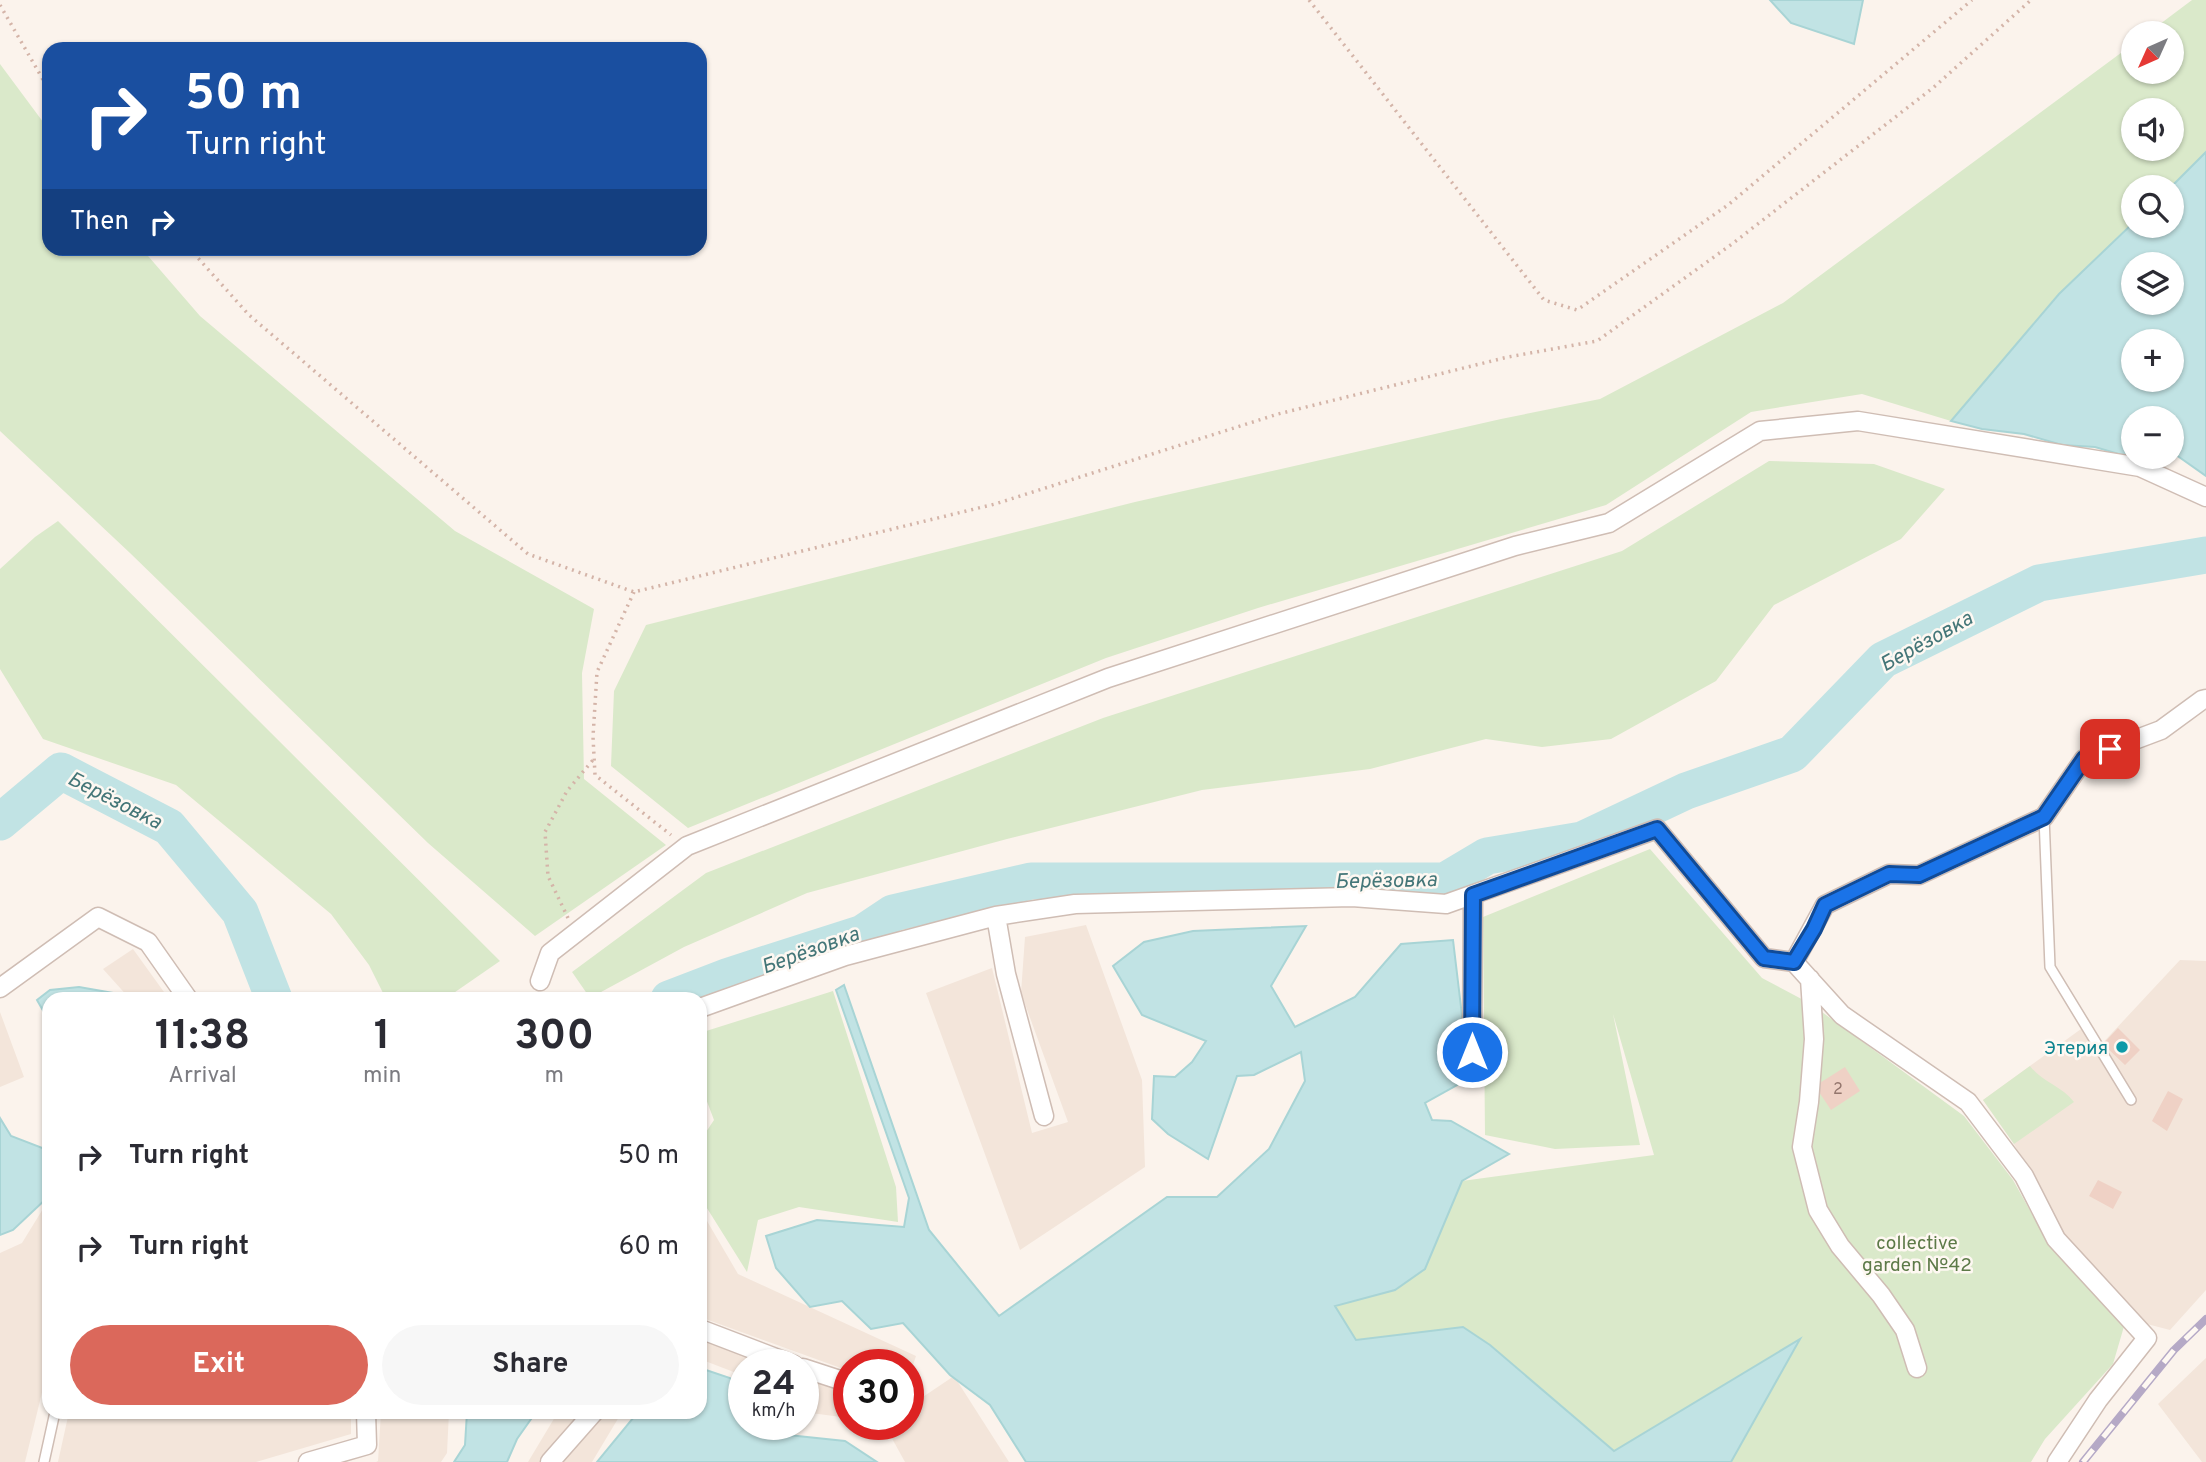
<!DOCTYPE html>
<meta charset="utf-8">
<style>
:root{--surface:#fff;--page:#f7f7f7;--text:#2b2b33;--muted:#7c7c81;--accent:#db685b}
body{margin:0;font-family:Overpass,sans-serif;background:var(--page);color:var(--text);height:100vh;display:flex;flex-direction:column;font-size:26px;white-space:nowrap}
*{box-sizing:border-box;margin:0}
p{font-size:23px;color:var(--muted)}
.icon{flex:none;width:38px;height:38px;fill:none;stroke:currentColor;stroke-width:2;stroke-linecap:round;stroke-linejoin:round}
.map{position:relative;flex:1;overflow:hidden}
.side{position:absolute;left:42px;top:992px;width:665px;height:427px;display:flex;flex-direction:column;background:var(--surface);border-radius:21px;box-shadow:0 2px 5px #0004}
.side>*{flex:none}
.hud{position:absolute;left:42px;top:42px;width:665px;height:214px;border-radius:21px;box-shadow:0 2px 5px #0004;background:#1a4fa0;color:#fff;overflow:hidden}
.needle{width:46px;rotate:225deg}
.tools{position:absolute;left:2121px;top:21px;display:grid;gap:14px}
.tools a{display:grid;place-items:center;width:63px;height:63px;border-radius:50%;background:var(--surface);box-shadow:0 2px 5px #0004;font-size:35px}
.speed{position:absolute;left:728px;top:1349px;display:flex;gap:14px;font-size:35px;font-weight:700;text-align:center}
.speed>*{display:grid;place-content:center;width:91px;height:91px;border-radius:50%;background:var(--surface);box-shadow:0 2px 5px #0004;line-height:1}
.speed small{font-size:18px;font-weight:400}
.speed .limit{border:10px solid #d22;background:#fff;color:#111}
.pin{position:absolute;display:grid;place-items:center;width:60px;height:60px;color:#fff;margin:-30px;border-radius:14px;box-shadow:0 4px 10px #0006}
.me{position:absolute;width:77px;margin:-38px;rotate:0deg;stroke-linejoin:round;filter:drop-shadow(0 0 5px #0008)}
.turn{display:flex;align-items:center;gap:24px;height:147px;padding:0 28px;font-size:32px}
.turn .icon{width:91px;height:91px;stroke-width:2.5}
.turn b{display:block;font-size:49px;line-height:60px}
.then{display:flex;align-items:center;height:66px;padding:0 28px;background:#0003;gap:14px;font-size:26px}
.eta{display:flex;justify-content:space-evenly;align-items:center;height:119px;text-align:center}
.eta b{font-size:42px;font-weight:700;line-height:49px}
.primary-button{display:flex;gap:14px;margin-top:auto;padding:14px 28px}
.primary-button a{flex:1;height:80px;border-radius:42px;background:var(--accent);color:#fff;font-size:28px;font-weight:700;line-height:80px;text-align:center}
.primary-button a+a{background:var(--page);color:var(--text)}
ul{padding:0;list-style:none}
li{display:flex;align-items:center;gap:21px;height:91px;padding:0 28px}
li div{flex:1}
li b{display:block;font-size:26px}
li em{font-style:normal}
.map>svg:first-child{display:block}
.residential{fill:#f3e5da}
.green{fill:#dae9ca;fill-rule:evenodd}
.water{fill:#c1e3e4;stroke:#a8d4d5;stroke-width:2;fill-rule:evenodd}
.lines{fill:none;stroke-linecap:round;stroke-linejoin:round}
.river{stroke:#c1e3e4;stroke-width:37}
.building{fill:#efd1c5}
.service-casing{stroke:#cfbdb4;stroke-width:12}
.minor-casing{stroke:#cfbdb4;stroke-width:21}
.path{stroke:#d4b4a8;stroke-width:3.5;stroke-dasharray:2 5;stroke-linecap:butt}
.service{stroke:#fff;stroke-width:9}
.minor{stroke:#fff;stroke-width:18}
.rail-casing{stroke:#b5a9c6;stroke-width:8}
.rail{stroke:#fef8f2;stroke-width:5;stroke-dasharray:16;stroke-linecap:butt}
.route-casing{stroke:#114b97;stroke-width:18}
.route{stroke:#1a73e8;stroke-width:12}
.culture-dot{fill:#0f9aa8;stroke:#fef8f2;stroke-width:2.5}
.labels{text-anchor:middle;stroke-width:5;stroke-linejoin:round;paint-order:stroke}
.number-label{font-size:16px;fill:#94766d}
.culture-label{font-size:19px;fill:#0d838f;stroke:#fef8f2;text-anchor:end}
.park-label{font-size:19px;fill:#5d7a48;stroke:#fef8f2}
.water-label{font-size:21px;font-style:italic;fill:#447678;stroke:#fef8f2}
</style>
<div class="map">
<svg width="2206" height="1462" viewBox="0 0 2206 1462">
<rect width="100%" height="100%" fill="#fbf3ec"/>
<path class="residential" d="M1086,925L1142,1080L1145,1167L1020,1250L926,993L992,968L1032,1133L1068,1122L1021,993L1025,937Z
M133,949L169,999H130L103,969Z
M2180,960L2206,961V1290L2170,1330L2147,1324L2063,1238L2014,1144L1983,1100L2081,1029L2098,1048Z
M0,1012L24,1077L0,1087Z
M49,1199V1364L25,1462H0V1253L22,1243Z
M700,1209L738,1274L916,1356L908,1380V1365H849V1371L700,1317Z
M700,1334L773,1365H744V1376L700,1359Z
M2206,1358V1462H2202L2158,1404Z
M954,1376L1009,1462H905L889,1433L867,1425L908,1424V1407Z
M803,1377L849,1392V1418L803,1412Z
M69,1412H351V1434L256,1462H58Z
M381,1412H449L447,1453L441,1462H376L378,1461Z
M558,1412H615L619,1417L592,1462H528Z"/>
<path class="green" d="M2192,0H2206V152L2171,187H2133V223L2059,294L1951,421L1862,394L1751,412L1606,505L1258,608L1106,658L688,828L611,766L614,691L646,625L1135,502L1501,419L1600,399L1783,303L2133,44V72H2172V33H2148ZM2133,110H2172V149H2133Z
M0,64L49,130V248L142,249L200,316L455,531L594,609L582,673L584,779L666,845L535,936L428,843L130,553L0,431Z
M1769,461L1874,464L1945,489L1901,539L1774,605L1716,681L1611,739L1542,747L1486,739L1370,769L1202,790L1007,839L807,893L684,947L590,998L572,972L706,873L1103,718L1622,551Z
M58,521L500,961L445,999H386L369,965L331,914L176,785L43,739L0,669V569L35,537Z
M1650,849L1762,978L1811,1004L1964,1116L2013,1180L2042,1232L2125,1323L2113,1364L2045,1439L2031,1462H1731L1799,1340L1614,1452L1490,1345L1463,1327L1356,1340L1335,1306L1395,1290L1425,1269L1462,1181L1654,1155L1613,1014L1640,1145L1555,1149L1485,1135L1483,917Z
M833,991L896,1187L898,1222L799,1207L758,1220L747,1272L700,1197V1141L714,1120L700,1083V1037L703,1032Z
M2030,1066C2042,1082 2062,1086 2074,1102L2014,1144L1983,1100Z"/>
<path class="water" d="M1770,0H1863L1854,44L1791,23Z
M2206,152V476L2172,452V418H2133V455H2122L2095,447L2062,445L2024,434L1982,429L1951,421L2059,294L2133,223V226H2172L2171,187ZM2133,264H2172V303H2133ZM2133,341H2172V380H2133Z
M1306,926L1271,986L1295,1027L1355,997L1401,944L1453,940L1466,1049L1457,1085L1425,1103L1432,1120L1451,1121L1509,1154L1462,1181L1425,1269L1395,1290L1335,1306L1356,1340L1463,1327L1490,1345L1614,1451L1800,1339L1731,1462H1026L990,1405L950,1375L903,1323L871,1329L842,1301L810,1307L776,1268L766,1236L817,1220L904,1227L909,1198L836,990L844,985L929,1230L999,1316L1167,1197H1217L1269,1149L1305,1081L1301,1052L1254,1075L1237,1076L1208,1159L1168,1134L1152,1119L1154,1076L1175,1077L1192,1062L1206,1041L1142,1015L1113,966L1144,942L1193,931Z
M79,987L113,993L120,999H49V1021L37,1000L50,990Z
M0,1118L11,1136L45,1149L49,1157V1196L13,1230L0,1235Z
M700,1368L730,1378L744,1392V1424L777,1425L788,1435L845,1441L877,1462H597L638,1412H700Z
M467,1412H536L517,1439L507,1462H454L465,1445Z"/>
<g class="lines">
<path class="river" d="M0,822L61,771L169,827L240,912L274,999
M669,999L729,976L863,933L893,913L1031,881H1445L1487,856L1582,840L1686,791L1792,754L1883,660L2039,583L2206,555"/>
</g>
<path class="building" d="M2118,1028L2140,1050L2125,1065L2103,1044Z
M1845,1067L1860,1091L1831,1110L1815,1086Z
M2168,1091L2183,1099L2167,1131L2152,1121Z
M2098,1180L2122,1192L2113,1209L2089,1196Z"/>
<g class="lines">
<defs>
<path id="service" d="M2044,817L2050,967L2131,1100
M44,1462L55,1412"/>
<path id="minor" d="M996,916L1006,974L1044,1116
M1794,962L1842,1015L1968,1102L2024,1176L2056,1239L2147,1338L2098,1400L2057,1462
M1810,979L1814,1039L1809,1102L1802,1147L1818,1210L1840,1246L1881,1295L1905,1330L1917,1368
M540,981L550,953L687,846L1108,678L1515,546L1609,523L1760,431L1858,421L2140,467L2206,497
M0,988L98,917L148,942L188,999
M700,1008L845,956L996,916L1075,904L1352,897L1446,904L1657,829L1764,958L1794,962L1825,905L1889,874L1919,875L2044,817L2084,759L2161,730L2202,700L2206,699
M1472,1052L1473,895
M700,1329L794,1365
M803,1368L849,1383
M308,1462L367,1445L366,1412
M550,1462L594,1412"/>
</defs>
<use href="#service" class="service-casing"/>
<use href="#minor" class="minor-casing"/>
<path class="path" d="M1309,0L1544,300L1577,310L1728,205L1972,0
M0,5L49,90
M189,248L249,315L528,554L634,592L995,504L1278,414L1508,357L1597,341L1732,244L1934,87L2031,0
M634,592L597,672L593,737L595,775L671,835
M568,918L548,876L545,832L567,791L593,760"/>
<use href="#service" class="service"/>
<use href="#minor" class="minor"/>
<defs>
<path id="rail" d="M2083,1462L2174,1350L2206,1319"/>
</defs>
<use href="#rail" class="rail-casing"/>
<use href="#rail" class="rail"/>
</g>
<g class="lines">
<defs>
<path id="route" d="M1472,1052L1473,895L1657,829L1764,958L1794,962L1814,929L1825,905L1889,874L1919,875L2044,817L2084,759L2110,749"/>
</defs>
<use href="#route" class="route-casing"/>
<use href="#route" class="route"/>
</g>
<circle class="culture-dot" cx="2122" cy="1047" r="7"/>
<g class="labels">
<g class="number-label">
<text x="1838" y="1094">2</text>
</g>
<g class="culture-label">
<text x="2108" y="1054">Этерия</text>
</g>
<g class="park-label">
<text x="1917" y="1249">collective<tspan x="1917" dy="22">garden №42</tspan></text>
</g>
<g class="water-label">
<text transform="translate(1926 641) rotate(-29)" y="7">Берёзовка</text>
<text transform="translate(115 800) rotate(27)" y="7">Берёзовка</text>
<text transform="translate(1386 880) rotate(-1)" y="7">Берёзовка</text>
<text transform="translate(810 950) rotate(-20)" y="7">Берёзовка</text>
</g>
</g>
</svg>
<div class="tools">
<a><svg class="needle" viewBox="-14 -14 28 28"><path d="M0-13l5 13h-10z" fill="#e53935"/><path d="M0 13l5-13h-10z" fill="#7c7c81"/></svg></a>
<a><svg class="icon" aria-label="sound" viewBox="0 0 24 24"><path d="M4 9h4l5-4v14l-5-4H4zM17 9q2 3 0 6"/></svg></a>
<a><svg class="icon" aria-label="search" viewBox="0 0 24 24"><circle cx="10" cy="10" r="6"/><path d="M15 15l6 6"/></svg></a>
<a><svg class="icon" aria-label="layers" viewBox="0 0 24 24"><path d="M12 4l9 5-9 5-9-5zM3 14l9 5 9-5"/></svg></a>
<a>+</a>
<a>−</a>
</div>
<div class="speed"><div>24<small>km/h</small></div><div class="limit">30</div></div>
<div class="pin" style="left:2110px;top:749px;background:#d93025"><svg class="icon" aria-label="arrive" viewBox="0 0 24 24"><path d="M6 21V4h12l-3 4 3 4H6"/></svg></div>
<svg class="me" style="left:1472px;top:1052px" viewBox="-20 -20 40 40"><circle r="17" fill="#1a73e8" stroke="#fff" stroke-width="3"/><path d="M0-11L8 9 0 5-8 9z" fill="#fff"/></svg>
<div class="hud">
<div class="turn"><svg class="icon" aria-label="right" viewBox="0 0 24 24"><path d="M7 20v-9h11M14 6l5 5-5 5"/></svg><div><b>50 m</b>Turn right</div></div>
<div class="then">Then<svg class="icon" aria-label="right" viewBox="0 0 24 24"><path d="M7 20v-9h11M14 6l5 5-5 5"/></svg></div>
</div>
<section class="side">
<div class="eta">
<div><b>11:38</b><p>Arrival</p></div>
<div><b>1</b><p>min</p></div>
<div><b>300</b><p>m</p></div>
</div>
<ul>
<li><svg class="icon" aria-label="right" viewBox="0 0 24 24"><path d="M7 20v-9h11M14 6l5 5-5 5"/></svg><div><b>Turn right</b></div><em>50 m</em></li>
<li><svg class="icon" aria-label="right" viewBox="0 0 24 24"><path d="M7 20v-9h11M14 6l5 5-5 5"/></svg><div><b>Turn right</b></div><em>60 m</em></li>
</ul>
<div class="primary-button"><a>Exit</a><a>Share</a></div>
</section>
</div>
